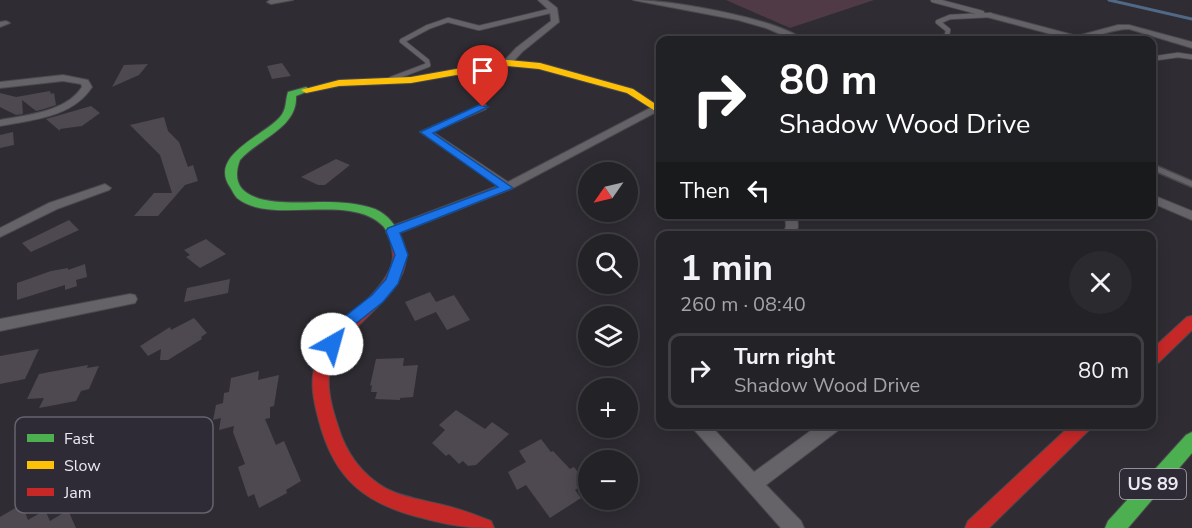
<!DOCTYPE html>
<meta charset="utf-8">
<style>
:root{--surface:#232226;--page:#2b2a2e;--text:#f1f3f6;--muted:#a3a4a7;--line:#403f43}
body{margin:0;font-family:"Nunito Sans",sans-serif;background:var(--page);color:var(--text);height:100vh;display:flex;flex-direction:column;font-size:22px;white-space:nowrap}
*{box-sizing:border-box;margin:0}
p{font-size:20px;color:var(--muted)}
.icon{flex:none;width:33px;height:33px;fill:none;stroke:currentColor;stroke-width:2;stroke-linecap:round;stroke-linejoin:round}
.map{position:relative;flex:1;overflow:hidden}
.details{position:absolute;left:656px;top:231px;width:500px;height:198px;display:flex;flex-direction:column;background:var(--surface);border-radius:12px;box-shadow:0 3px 15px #0003,0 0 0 2px var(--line)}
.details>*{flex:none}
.hud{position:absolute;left:656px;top:36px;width:500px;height:183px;border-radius:12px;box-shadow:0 3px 15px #0003,0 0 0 2px var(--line);background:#202124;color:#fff;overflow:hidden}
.needle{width:39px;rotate:236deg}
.fabs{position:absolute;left:578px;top:162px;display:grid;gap:12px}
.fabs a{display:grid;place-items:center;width:60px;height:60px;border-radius:50%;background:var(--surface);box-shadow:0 3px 15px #0003,0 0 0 2px var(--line);font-size:30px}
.pin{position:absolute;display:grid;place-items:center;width:51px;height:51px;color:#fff;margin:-62px -26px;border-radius:50% 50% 50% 0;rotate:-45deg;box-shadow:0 0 6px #0007}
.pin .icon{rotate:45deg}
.me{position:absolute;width:66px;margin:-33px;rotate:38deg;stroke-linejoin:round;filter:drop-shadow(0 0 4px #0008)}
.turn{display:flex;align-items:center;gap:21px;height:126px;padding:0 24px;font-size:27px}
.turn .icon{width:78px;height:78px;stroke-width:2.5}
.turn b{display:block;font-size:42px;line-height:51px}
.then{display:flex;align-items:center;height:57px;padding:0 24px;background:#0003;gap:12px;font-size:22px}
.round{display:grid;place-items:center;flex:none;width:63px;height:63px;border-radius:32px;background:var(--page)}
.overview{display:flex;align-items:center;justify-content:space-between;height:102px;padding:0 24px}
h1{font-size:36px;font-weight:700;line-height:45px}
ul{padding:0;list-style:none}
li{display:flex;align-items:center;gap:18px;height:75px;margin:0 12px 9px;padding:0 12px;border:3px solid var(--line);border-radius:12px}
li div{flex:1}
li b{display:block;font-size:22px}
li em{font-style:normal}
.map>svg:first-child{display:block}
.green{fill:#503a46}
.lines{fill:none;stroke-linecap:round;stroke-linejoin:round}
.stream{stroke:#506987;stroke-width:3}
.building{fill:#4e4850}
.lane-far1-casing{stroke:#4a494e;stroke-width:6}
.lane-casing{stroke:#4a494e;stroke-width:8}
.street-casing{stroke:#4a494e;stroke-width:2}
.fast-casing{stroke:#4a494e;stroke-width:2}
.slow-casing{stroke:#4a494e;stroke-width:2}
.jam-casing{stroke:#4a494e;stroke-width:2}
.lane-far1{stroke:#656368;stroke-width:4.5}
.lane{stroke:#656368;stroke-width:5}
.street{fill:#656368;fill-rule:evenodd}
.fast{fill:#4caf50;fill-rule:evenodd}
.slow{fill:#ffc107;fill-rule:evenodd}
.jam{fill:#c62828;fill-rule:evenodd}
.route{fill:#1a73e8;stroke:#114b97;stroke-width:1.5}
.labels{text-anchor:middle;stroke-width:4.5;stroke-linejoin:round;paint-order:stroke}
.shield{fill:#2e2a36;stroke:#b2b0b9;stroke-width:1.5}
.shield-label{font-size:18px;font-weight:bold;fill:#ebe9f1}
.key{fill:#2e2a36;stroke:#67636e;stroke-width:1.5}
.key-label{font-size:16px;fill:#ebe9f1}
</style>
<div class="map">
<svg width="1192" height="528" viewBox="0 0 1192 528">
<rect width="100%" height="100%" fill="#2f2d33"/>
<path class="green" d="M726,0H874L790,28Z"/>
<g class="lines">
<path class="stream" d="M1109,0L1192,19"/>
</g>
<path class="building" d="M282,63L291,76L272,79L267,66Z
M148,64L139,75L112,87L124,65Z
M50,91L51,94L54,93L56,105L44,109L36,111L22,100L23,114L16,115L0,107V93L16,97Z
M91,106L100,113L82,126L60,129V131L46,119Z
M164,117L168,131L179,142L188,167L193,165L198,181L185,185L158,216H134L154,193H172L160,155L130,125Z
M13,132L14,145L0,148V135Z
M336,159L350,165L325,185H318L301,177Z
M69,220L79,230L31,252L22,243Z
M206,239L226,254L200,268L186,257L190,255L184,250Z
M85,264L87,277L76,280L77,286L65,290V285L17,300V283L51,271L68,268V270Z
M230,279L228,293L184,302L187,288Z
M430,292L436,302L454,295L470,320L447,330L436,312L415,321L405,302Z
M194,318L207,333L201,337L202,339L168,360H160L161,349L148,356L140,346L170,327L171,330Z
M39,349L25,379L0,384V356Z
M404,358L403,366L418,365L413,397L400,398V400L375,399L377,392H371L372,385L370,386L376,359Z
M88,365L87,368L99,366L89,389L81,391L76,401L39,408L44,398L27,399L39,374Z
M259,371L258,380L279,375L274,406L270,407V418L265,419L276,445L284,441L301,481L286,490L287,493L259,508L254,494L248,497L238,467L245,464L233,432L234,426L219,430L221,418L213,420L216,405L223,403L224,393L229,392L231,378Z
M456,410L485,429L492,422L509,434L476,465L468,466L463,461L459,464L449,454L446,456L432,443L445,430L439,425Z
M541,439L551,452L553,451L570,469L574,467L586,483L575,490L581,498L550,518L526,485L517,490L508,472L526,462L519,451Z
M22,504L28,520L45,510L50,521L68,510L76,528H0V517Z"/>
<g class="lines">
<defs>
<path id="lane-far1" d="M933,0L982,13
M928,40L947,36L948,30L938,22L950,17L990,15
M1150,59L1178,55L1192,57
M391,79L428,65L427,61L402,41L428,27L448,20L479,28L554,10"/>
<path id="lane" d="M1150,166L1192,184"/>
<path id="street" d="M270,0H293L271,4L267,2Z
M538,0H547L557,8L559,22L522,52L510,65H504V61L516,48L551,21L550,11Z
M633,0C670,0 776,18 804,40H794L766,28L738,20Z
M990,13L1077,36L1118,25H1129L1192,42V48L1129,29C1109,29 1092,40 1073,40L987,17L986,15Z
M6,21L10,23L0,27V22Z
M63,75L88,80L92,87C73,117 32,120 0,126V120C27,115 66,112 82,87L81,84L63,81L0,88V82Z
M483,104L486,105V109L433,132L508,182L652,107H660V110L511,189L397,234H387L386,231L387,228L498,186L420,132Z
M105,184L111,188L109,190L57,209L0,237V228L49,203Z
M1150,194L1192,211V220L1150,202Z
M785,214H797L798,226L796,236H783L786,226Z
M130,294L135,295L137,299L135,303L0,331V319Z
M689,424H709L754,472L820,424H842L840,429L766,485L801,521L804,528H781Z"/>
<path id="fast" d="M306,87L311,90L296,96C298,128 258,139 240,160C221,210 296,202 324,202C340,202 359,203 375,209C389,215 396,226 402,239L401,242H391C388,237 387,230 383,226C350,192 270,226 237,198C234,195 232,190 230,187C208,155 265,135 280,117C287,109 285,101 288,92Z
M1192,432V453L1128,528H1105L1108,521L1186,435Z"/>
<path id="slow" d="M507,60L540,63L633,89L660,107V114L627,93L539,69L507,66L411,83L339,86L306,93L301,90L339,80L411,77Z"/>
<path id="jam" d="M396,235L402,239C404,244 407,251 406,257C405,300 340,326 330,368C326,387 332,408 338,426C346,453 362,475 387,489C403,497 422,500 439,504C457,508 474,514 491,521L494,528C465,528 449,525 422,518C365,504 334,479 319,421C314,403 309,381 316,363C331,325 391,290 393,257C393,251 391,244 390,239Z
M1192,316V330L1156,365L1150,367V351L1187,317Z
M1072,424H1092L1090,429L989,528H965L968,521Z"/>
</defs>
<use href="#lane-far1" class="lane-far1-casing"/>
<use href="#lane" class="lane-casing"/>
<use href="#street" class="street-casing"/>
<use href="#fast" class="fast-casing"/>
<use href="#slow" class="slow-casing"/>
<use href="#jam" class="jam-casing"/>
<use href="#lane-far1" class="lane-far1"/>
<use href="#lane" class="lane"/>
<use href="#street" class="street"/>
<use href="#fast" class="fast"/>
<use href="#slow" class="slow"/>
<use href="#jam" class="jam"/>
</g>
<path class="route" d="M479,105L488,107L433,133L513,188L400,233L408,255L398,284L383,302L353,326L337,348H326L324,344L343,318L372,295L386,279L395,255L386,231L388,228L498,187L420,132Z"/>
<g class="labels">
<rect class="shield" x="1120" y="469" width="66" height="30" rx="4.5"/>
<g class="shield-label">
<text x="1153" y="490">US 89</text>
</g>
</g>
<rect x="15" y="417" width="198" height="96" rx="9" class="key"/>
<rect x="27" y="434" width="27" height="8" fill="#4caf50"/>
<rect x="27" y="461" width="27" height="8" fill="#ffc107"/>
<rect x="27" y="488" width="27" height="8" fill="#c62828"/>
<g class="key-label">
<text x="64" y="444">Fast</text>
<text x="64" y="471">Slow</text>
<text x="64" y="498">Jam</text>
</g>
</svg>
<div class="fabs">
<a><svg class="needle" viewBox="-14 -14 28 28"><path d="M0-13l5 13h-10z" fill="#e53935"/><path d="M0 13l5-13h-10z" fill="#a3a4a7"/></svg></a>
<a><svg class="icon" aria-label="search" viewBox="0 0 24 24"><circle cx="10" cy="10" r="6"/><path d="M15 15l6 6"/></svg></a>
<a><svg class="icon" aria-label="layers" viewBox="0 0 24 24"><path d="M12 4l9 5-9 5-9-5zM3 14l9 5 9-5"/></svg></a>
<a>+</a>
<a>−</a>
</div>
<div class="pin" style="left:483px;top:107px;background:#d93025"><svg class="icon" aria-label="arrive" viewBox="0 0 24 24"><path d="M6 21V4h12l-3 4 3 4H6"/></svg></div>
<svg class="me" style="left:332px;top:344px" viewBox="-20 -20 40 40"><circle r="19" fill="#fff"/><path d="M0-13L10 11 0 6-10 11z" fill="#1a73e8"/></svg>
<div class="hud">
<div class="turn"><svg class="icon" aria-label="right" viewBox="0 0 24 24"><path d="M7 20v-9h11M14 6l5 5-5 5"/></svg><div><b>80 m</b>Shadow Wood Drive</div></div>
<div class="then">Then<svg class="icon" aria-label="left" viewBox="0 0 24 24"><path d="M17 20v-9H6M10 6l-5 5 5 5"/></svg></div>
</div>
<section class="details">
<div class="overview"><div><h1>1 min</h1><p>260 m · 08:40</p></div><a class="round"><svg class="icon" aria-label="close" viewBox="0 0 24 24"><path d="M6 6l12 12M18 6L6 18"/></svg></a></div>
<ul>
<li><svg class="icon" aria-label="right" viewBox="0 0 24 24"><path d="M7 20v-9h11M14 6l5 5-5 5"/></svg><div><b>Turn right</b><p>Shadow Wood Drive</p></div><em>80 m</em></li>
</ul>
</section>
</div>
